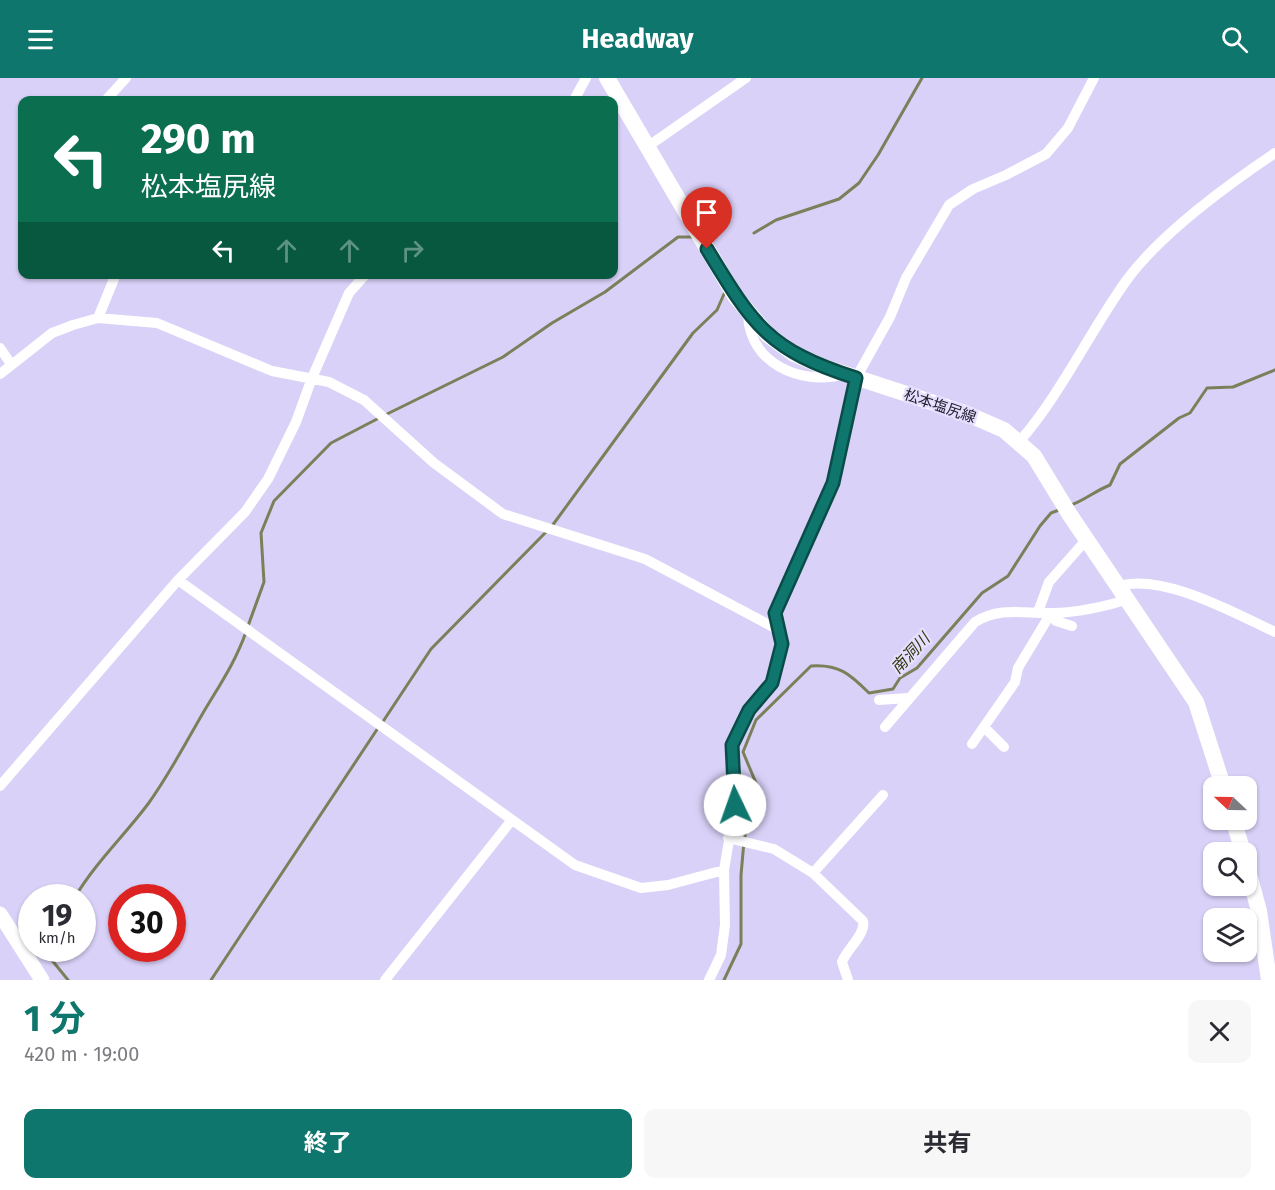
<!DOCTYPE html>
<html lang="ja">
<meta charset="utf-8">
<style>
:root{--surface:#fff;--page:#f7f7f7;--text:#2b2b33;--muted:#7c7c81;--accent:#0f766e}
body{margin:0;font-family:"Fira Sans","Noto Sans JP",sans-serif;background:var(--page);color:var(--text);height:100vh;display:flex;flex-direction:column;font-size:22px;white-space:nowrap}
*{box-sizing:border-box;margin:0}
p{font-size:20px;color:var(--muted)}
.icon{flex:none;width:33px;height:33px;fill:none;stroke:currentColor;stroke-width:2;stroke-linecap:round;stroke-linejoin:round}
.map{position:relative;height:902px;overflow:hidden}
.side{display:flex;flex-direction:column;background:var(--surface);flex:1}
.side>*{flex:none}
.top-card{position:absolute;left:18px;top:18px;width:600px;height:183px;border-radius:12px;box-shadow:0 2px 4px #0004;background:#0b6e4f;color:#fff;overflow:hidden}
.needle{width:39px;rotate:292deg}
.tools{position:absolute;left:1203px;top:698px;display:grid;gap:12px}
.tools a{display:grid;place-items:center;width:54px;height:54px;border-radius:12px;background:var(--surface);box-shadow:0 2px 4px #0004;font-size:30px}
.speed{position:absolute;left:18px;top:806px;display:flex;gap:12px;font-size:30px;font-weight:700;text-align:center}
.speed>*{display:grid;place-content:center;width:78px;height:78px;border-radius:50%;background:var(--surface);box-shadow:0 2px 4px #0004;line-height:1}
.speed small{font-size:15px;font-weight:400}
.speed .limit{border:9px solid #d22;background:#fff;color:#111}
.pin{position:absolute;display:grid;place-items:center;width:51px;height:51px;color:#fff;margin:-62px -26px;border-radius:50% 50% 50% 0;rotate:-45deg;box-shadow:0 0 6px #0007}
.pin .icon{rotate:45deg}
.me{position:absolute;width:66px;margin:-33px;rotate:357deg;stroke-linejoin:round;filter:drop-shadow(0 0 4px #0008)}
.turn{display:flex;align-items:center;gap:21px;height:126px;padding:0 24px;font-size:27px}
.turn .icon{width:78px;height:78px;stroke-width:2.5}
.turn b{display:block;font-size:42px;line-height:51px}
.lanes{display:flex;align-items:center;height:57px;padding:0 24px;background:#0003;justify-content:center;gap:30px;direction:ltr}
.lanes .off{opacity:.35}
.round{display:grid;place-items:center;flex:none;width:63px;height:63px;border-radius:12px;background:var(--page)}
.summary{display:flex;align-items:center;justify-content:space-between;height:102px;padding:0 24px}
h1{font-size:36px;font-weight:700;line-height:45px;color:var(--accent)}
.cta{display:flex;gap:12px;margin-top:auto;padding:12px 24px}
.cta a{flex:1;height:69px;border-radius:12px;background:var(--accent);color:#fff;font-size:24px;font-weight:700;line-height:69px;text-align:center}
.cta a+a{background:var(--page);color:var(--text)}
header{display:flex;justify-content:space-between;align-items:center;height:78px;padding:0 24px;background:var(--accent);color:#fff;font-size:27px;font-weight:700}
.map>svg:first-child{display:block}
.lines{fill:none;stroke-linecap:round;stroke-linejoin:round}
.stream{stroke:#7a805a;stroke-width:3}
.street{stroke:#fff;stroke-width:10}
.secondary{stroke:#fff;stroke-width:15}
.primary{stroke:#fff;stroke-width:16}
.route-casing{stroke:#0a4d48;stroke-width:15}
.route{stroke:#0f766e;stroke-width:10}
.labels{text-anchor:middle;stroke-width:4.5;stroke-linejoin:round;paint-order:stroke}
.street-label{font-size:15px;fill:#25212f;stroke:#e6dfff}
.water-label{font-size:16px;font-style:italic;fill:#2f3506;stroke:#e6dfff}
</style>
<header><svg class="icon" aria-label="menu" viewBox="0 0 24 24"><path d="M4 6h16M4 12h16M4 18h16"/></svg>Headway<svg class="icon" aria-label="search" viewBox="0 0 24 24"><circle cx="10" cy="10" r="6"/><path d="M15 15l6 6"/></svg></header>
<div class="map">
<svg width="1275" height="902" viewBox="0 0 1275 902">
<rect width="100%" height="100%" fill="#dad1f8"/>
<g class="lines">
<path class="stream" d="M754,155L776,142L839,121L859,105L878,77L922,0
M385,337L503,279L552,245L605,214L678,159H692
M1071,427C1085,422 1095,413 1110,407L1120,386L1179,340L1190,335L1207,310L1233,309L1275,292
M552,448L693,255L717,232L724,216
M248,548L264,504L261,455L274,423L331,365L379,340
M382,645L431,571L547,453
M75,819C96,784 124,758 148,726C169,697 185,666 203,635C219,608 235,585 246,554
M47,870L51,881L68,902
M211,902L378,650
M724,902L741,866V797L744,763L756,705L743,674L756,642L811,588C839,586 850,596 869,615L893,611L900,600L917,590L982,515L1008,498L1040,448L1051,435L1059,432"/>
<path class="street" d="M106,22L126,0
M574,22L586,0
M647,69L746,0
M748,237C750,286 800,307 843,297
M98,240L116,196
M0,270L11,286
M0,296L52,255L73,247L98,240L157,245L272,293L329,304L364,322L434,385L503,436L645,481L777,551
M1019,364C1061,316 1089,255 1126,203C1160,156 1226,108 1275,75
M178,502L575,787L641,810L668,807L724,792
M1119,508C1163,495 1234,535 1275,554
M1038,534L1049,504L1087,461
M879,622L908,620
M885,649L975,544C1001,528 1025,536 1053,535C1073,535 1110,528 1127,521
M984,649L1004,669
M972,666L1015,604L1018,590L1051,535L1056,543L1072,548
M0,708L178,502L245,434L268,401L296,344L312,300L349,215L366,196
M728,760L774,771L813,795L863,843C866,856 847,871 842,884L848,902
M813,795L883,717
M385,902L511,743
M709,902L721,877L725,847L724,792L735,727L732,667L749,632L772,605L782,566L775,535L833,405L856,300L890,239L906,200L949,127L973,111L1006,97L1046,76L1068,50L1094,0"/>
<path class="secondary" d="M0,836L42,902"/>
<path class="primary" d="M607,0L735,218L768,257L794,276L824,289L965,335L1004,352L1034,378L1070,437L1196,624L1223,708
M1233,741L1243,774
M1246,785L1259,833L1269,902"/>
</g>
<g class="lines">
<defs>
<path id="route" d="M707,171C753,247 768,272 856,300L833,405L775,535L782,566L772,605L749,632L732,667L735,727"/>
</defs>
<use href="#route" class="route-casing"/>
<use href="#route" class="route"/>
</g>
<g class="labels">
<g class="street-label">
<text transform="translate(940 328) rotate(19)" y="5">松本塩尻線</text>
</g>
<g class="water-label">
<text transform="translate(910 575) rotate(-47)" y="6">南洞川</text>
</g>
</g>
</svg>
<div class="tools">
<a><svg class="needle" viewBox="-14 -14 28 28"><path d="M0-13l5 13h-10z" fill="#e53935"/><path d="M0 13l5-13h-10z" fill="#7c7c81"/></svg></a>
<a><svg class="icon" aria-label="search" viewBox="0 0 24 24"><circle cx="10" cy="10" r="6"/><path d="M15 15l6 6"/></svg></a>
<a><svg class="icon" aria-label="layers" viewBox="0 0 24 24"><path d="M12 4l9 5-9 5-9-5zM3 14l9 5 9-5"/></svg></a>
</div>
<div class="speed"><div>19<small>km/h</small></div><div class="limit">30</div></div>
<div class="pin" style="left:707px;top:171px;background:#d93025"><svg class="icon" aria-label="arrive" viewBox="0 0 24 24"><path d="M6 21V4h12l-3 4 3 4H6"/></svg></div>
<svg class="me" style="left:735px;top:727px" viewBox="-20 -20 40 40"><circle r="19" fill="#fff"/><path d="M0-13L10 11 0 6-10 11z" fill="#0f766e"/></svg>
<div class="top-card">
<div class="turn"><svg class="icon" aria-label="left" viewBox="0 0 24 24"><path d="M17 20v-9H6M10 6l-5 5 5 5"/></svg><div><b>290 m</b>松本塩尻線</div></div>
<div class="lanes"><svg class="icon" aria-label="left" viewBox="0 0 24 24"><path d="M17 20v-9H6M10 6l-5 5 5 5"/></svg><svg class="icon off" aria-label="ahead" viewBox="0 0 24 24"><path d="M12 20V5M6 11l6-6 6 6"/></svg><svg class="icon off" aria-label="ahead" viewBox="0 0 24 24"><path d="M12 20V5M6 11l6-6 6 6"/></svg><svg class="icon off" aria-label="right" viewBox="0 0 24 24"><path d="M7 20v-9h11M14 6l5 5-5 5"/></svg></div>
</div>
</div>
<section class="side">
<div class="summary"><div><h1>1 分</h1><p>420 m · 19:00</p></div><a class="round"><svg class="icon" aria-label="close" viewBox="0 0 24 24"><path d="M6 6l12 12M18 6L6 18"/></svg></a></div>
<div class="cta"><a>終了</a><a>共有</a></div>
</section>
